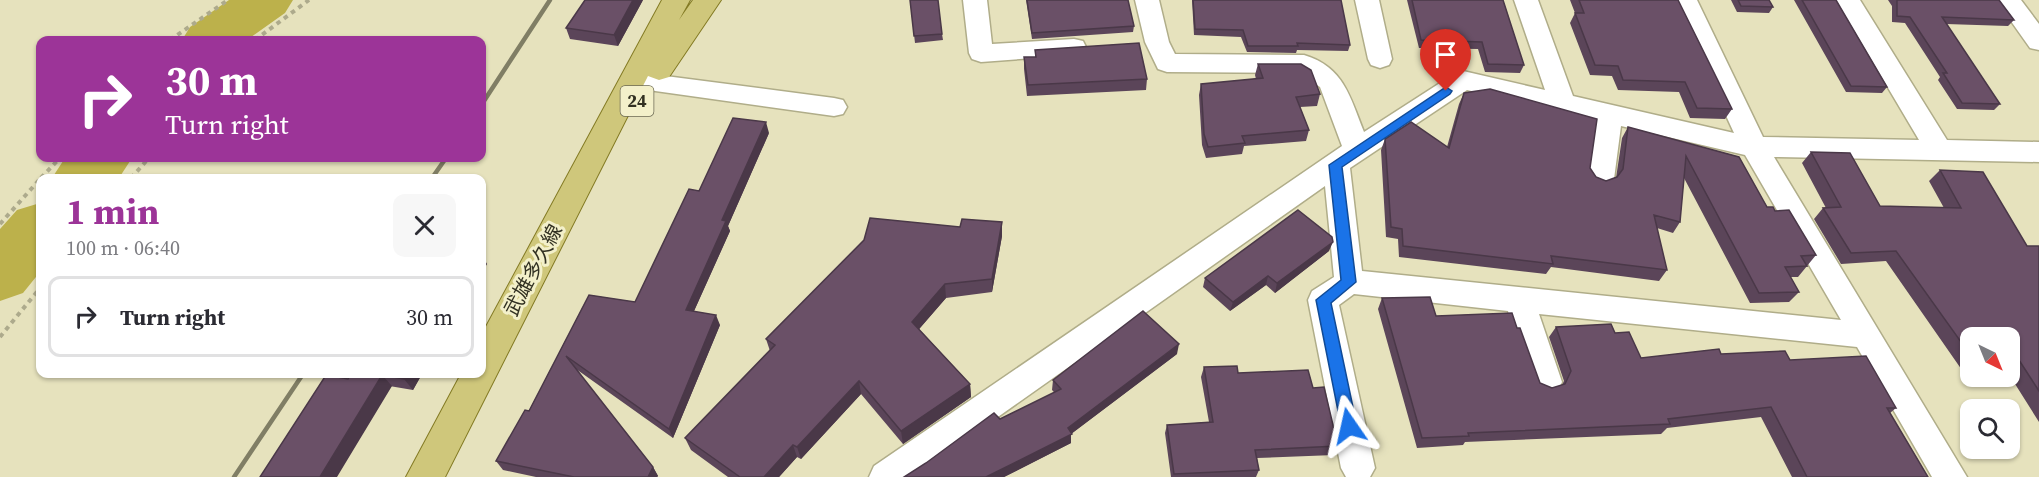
<!DOCTYPE html>
<meta charset="utf-8">
<style>
:root{--surface:#fff;--page:#f7f7f7;--text:#2b2b33;--muted:#7c7c81;--line:#e1e1e2;--accent:#9c3498}
body{margin:0;font-family:"Source Serif 4","Noto Sans JP",serif;background:var(--page);color:var(--text);height:100vh;display:flex;flex-direction:column;font-size:22px;white-space:nowrap}
*{box-sizing:border-box;margin:0}
p{font-size:20px;color:var(--muted)}
.icon{flex:none;width:33px;height:33px;fill:none;stroke:currentColor;stroke-width:2;stroke-linecap:round;stroke-linejoin:round}
.map{position:relative;flex:1;overflow:hidden}
.side{position:absolute;left:36px;top:174px;width:450px;height:204px;display:flex;flex-direction:column;background:var(--surface);border-radius:12px;box-shadow:0 2px 4px #0004}
.side>*{flex:none}
.top-card{position:absolute;left:36px;top:36px;width:450px;height:126px;border-radius:12px;box-shadow:0 2px 4px #0004;background:#9c3498;color:#fff;overflow:hidden}
.needle{width:39px;rotate:137deg}
.fabs{position:absolute;left:1960px;top:327px;display:grid;gap:12px}
.fabs a{display:grid;place-items:center;width:60px;height:60px;border-radius:12px;background:var(--surface);box-shadow:0 2px 4px #0004;font-size:30px}
.pin{position:absolute;display:grid;place-items:center;width:51px;height:51px;color:#fff;margin:-62px -26px;border-radius:50% 50% 50% 0;rotate:-45deg;box-shadow:0 0 6px #0007}
.pin .icon{rotate:45deg}
.me{position:absolute;width:66px;margin:-33px;rotate:349deg;stroke-linejoin:round;filter:drop-shadow(0 0 4px #0008)}
.turn{display:flex;align-items:center;gap:21px;height:126px;padding:0 30px;font-size:27px}
.turn .icon{width:78px;height:78px;stroke-width:2.5}
.turn b{display:block;font-size:42px;line-height:51px}
.round{display:grid;place-items:center;flex:none;width:63px;height:63px;border-radius:12px;background:var(--page)}
.head{display:flex;align-items:center;justify-content:space-between;height:102px;padding:0 30px}
h1{font-size:36px;font-weight:700;line-height:45px;color:var(--accent)}
ul{padding:0;list-style:none}
li{display:flex;align-items:center;gap:18px;height:81px;margin:0 12px 9px;padding:0 18px;border:3px solid var(--line);border-radius:12px}
li div{flex:1}
li b{display:block;font-size:22px}
li em{font-style:normal}
.map>svg:first-child{display:block}
.lines{fill:none;stroke-linecap:round;stroke-linejoin:round}
.river{fill:#bcb14b;fill-rule:evenodd}
.minor-casing{stroke:#b0ad89;stroke-width:3}
.primary-casing{stroke:#837a23;stroke-width:2}
.path{stroke:#adaa8c;stroke-width:4;stroke-dasharray:4.5 4.5;stroke-linecap:butt}
.minor{fill:#fff;fill-rule:evenodd}
.primary{fill:#cfc77b;fill-rule:evenodd}
.rail{stroke:#807e65;stroke-width:4.5}
.wall{fill:#5b4559}
.shaded-wall{fill:#4a3848}
.building{fill:#6a5067;stroke:#4a3848;stroke-width:1.5}
.route{fill:#1a73e8;stroke:#114b97;stroke-width:1.5}
.labels{text-anchor:middle;stroke-width:6;stroke-linejoin:round;paint-order:stroke}
.shield{fill:#f3f0ca;stroke:#6c6a54;stroke-width:1.5}
.shield-label{font-size:18px;font-weight:bold;fill:#323122}
.street-label{font-size:20px;fill:#323122;stroke:#f3f0ca}
</style>
<div class="map">
<svg width="2039" height="477" viewBox="0 0 2039 477">
<rect width="100%" height="100%" fill="#e6e2bd"/>
<g class="lines">
<path class="river" d="M229,0H293L285,13L247,40H182L190,27Z
M65,158H132L119,178H52Z
M40,203V272L23,293L0,301V229L17,210Z"/>
<defs>
<path id="minor" d="M963,0H987L992,44L1074,39L1083,41L1086,47L1083,53L1074,55L981,62L972,59L969,53Z
M1135,0H1159L1169,42L1175,54L1304,55C1344,67 1350,97 1364,132L1454,74L1463,71L1545,90L1514,0H1538L1573,96L1734,133L1673,0H1697L1763,137L1919,140L1836,0H1860L1947,140L2039,142V162L1774,157L1967,477H1932L1857,347L1539,314L1562,382L1557,392L1546,396L1535,392L1530,382L1508,311L1354,294L1339,305L1375,468L1370,477H1346L1341,468L1308,300L1312,291L1334,277L1325,186L913,477H869L874,466L1342,146L1320,87L1299,73L1167,72L1158,69L1145,42ZM1467,90L1595,120L1586,179L1590,186L1600,189L1610,186L1614,179L1621,126L1745,155L1841,320L1362,271L1350,168Z
M1355,0H1379L1392,59L1389,65L1380,68L1371,65L1368,59Z
M1996,0H2021L2039,24V50L2030,48Z
M650,74L834,98L843,100L847,107L843,114L834,116L641,89L637,83L641,77Z"/>
<path id="primary" d="M662,0H690L679,20L693,0H721L669,77L659,80L648,76L445,477H406L461,374H482V334Z"/>
</defs>
<use href="#minor" class="minor-casing"/>
<use href="#primary" class="primary-casing"/>
<path class="path" d="M170,40L228,0
M255,40L309,0
M41,178L60,158
M131,178L149,158
M0,224L40,179
M0,337L40,288"/>
<use href="#minor" class="minor"/>
<use href="#primary" class="primary"/>
<path class="rail" d="M482,104L550,0
M432,178L446,158
M234,477L303,374"/>
</g>
<path class="wall" d="M643,0L618,46L570,39L566,28Z
M910,0L942,34L943,40L915,43Z
M1026,0H1128L1134,26L1133,32L1032,39Z
M1192,0H1341L1350,45L1348,51L1297,50L1296,53L1247,52L1241,37L1194,35Z
M1407,0H1503L1524,65L1520,73L1485,72L1478,49L1419,48Z
M1570,0H1678L1732,109L1725,119L1690,118L1679,92L1618,90L1612,76L1590,75L1570,23L1575,13Z
M1731,0H1769L1773,7L1769,13L1737,12Z
M1794,0H1836L1887,87L1882,93L1846,92Z
M1888,0H1999L2014,20L2008,26L1946,24L2000,104L1994,110L1957,109L1938,80L1940,77L1905,23L1892,22V6Z
M1035,50L1147,79L1146,90L1027,96L1024,69V57H1035Z
M1258,64L1320,94L1317,106L1300,107L1309,130L1306,141L1244,146L1242,154L1206,158L1202,145L1199,95L1201,84L1256,79L1255,75Z
M1464,93L1590,168L1596,177L1606,181L1616,178L1622,138L1628,127L1739,157L1767,207L1775,211L1816,255L1798,277H1790L1799,292L1789,302L1750,303L1684,178L1680,222L1673,233L1657,228L1667,270L1659,281L1551,267L1546,274L1399,257L1398,239L1386,237L1381,150L1385,139L1447,147L1459,104Z
M769,133L728,226L730,231L694,311L720,325L673,438L576,369L653,467L658,476L657,477H536L503,470L496,461L529,411L589,295L635,302L699,191Z
M1811,152L1880,206L1944,208L1929,181L1940,170L2027,246H2039V422L2010,376V338H1971V373H1964L1886,261L1841,264L1814,219L1823,208H1826L1802,163Z
M1002,222V236L992,292L946,298L919,329L970,384L971,397L903,444L861,394L801,459L797,457L779,477H728L691,450L685,438L770,351L766,339Z
M1329,251L1275,293L1266,285L1230,311L1203,287L1205,278Z
M1382,298L1436,316L1517,328L1540,383L1552,388L1562,385L1564,381L1549,337L1556,327L1615,333L1641,358L1721,354L1790,360L1896,408L1890,413L1928,477H1792L1761,417L1667,428L1661,434L1465,442L1463,445L1417,448L1378,309Z
M1177,354L1071,434V443L1004,477H904L1000,419L1055,393L1052,390L1053,380Z
M1204,367L1313,388L1338,446L1334,455L1257,458L1259,470L1256,477H1171L1165,433L1167,425L1209,422L1201,377Z
M351,374H422L413,390L348,379Z"/>
<path class="shaded-wall" d="M633,0H643L618,46L614,35Z
M766,122L769,133L728,226L730,231L690,320L686,310L722,220Z
M1002,222V236L992,292V279Z
M1333,242L1329,251L1275,293L1277,283Z
M482,255L487,264L482,273Z
M1268,276L1266,285L1230,311L1233,302Z
M945,284L946,298L914,335L912,322Z
M716,315L720,325L673,438L669,429Z
M1179,344L1177,354L1071,434V443L1004,477H986L1068,428Z
M407,374H422L413,390L404,379Z
M382,375L392,386L337,477H320Z
M859,381L861,394L801,459L797,447Z
M970,384L971,397L903,444L901,431Z
M793,445L797,457L779,477H764Z
M653,467L658,476L657,477H648Z"/>
<path class="building" d="M585,0H633L614,35L566,28Z
M910,0H938L942,34L914,36Z
M1027,0H1128L1134,26L1032,33Z
M1193,0H1341L1350,45L1297,43L1298,46H1248L1243,30L1195,29Z
M1412,0H1503L1524,65L1488,64L1482,42L1421,40Z
M1579,0H1678L1732,109L1697,108L1685,82L1623,80L1618,66L1595,65L1575,13H1584Z
M1738,0H1769L1773,7L1741,6Z
M1802,0H1836L1887,87L1851,86Z
M1897,0H1999L2014,20L1942,17L2000,104L1962,103L1943,73H1947L1910,17L1897,16Z
M1139,43L1147,79L1028,85L1024,57H1036L1035,50Z
M1258,64H1301L1311,70L1320,94L1296,97L1309,130L1242,136L1245,143L1208,147L1204,134L1201,84L1263,78Z
M1490,89L1597,119L1590,168L1596,177L1606,181L1617,177L1623,169L1628,127L1739,157L1767,207H1773L1775,211L1789,210L1816,255L1801,256L1807,266L1785,267L1799,292L1759,293L1686,156L1680,222L1654,215L1667,270L1551,256L1553,264L1403,246L1402,229L1391,227L1385,139L1411,122L1449,148L1464,93Z
M733,118L766,122L722,220L726,221L686,310L716,315L669,429L566,356L653,467L648,477H574L496,461L525,410L529,411L589,295L635,302L689,189L699,191Z
M1811,152L1850,153L1880,206L1961,208L1940,170L1983,172L2027,246H2039V391L2019,360H2010V338H1971V356L1896,251L1851,253L1823,208L1841,207Z
M1298,210L1332,237L1333,242L1277,283L1268,276L1233,302L1205,278Z
M870,218L960,227L962,219L1002,222L992,279L945,284L912,322L970,384L901,431L859,381L797,447L793,445L764,477H740L685,438L775,345L766,339L864,240Z
M1430,297L1436,316L1512,313L1517,328H1520L1540,383L1552,388L1565,384L1571,371L1556,327L1611,324L1615,333L1629,332L1641,358L1719,349L1721,354L1785,351L1790,360L1866,356L1896,408H1887L1928,477H1807L1771,407L1668,419L1670,424L1468,433L1469,436L1422,438L1382,298Z
M1143,311L1179,344L1068,428L1072,434L986,477H904L926,463L994,413L1000,419L1061,389L1053,380Z
M1237,366L1238,373L1308,370L1313,388L1324,387L1338,446L1255,450L1259,470L1174,474L1167,425L1213,422L1204,367Z
M351,374H407L404,379L382,375L320,477H260L326,375L348,379Z"/>
<path class="route" d="M1446,87L1452,91L1450,94L1342,167L1356,282L1331,303L1357,426L1354,431L1349,433L1344,431L1341,426L1316,300L1341,280L1329,165Z"/>
<g class="labels">
<rect class="shield" x="620.5" y="86" width="33" height="30" rx="4.5"/>
<g class="shield-label">
<text x="637" y="107">24</text>
</g>
<g class="street-label">
<text transform="translate(533 270) rotate(-62)" y="7">武雄多久線</text>
</g>
</g>
</svg>
<div class="fabs">
<a><svg class="needle" viewBox="-14 -14 28 28"><path d="M0-13l5 13h-10z" fill="#e53935"/><path d="M0 13l5-13h-10z" fill="#7c7c81"/></svg></a>
<a><svg class="icon" aria-label="search" viewBox="0 0 24 24"><circle cx="10" cy="10" r="6"/><path d="M15 15l6 6"/></svg></a>
</div>
<div class="pin" style="left:1446px;top:91px;background:#d93025"><svg class="icon" aria-label="arrive" viewBox="0 0 24 24"><path d="M6 21V4h12l-3 4 3 4H6"/></svg></div>
<svg class="me" style="left:1349px;top:426px" viewBox="-20 -20 40 40"><path d="M0-17L14 15 0 8-14 15z" fill="#1a73e8" stroke="#fff" stroke-width="4"/></svg>
<div class="top-card">
<div class="turn"><svg class="icon" aria-label="right" viewBox="0 0 24 24"><path d="M7 20v-9h11M14 6l5 5-5 5"/></svg><div><b>30 m</b>Turn right</div></div>
</div>
<section class="side">
<div class="head"><div><h1>1 min</h1><p>100 m · 06:40</p></div><a class="round"><svg class="icon" aria-label="close" viewBox="0 0 24 24"><path d="M6 6l12 12M18 6L6 18"/></svg></a></div>
<ul>
<li><svg class="icon" aria-label="right" viewBox="0 0 24 24"><path d="M7 20v-9h11M14 6l5 5-5 5"/></svg><div><b>Turn right</b></div><em>30 m</em></li>
</ul>
</section>
</div>
